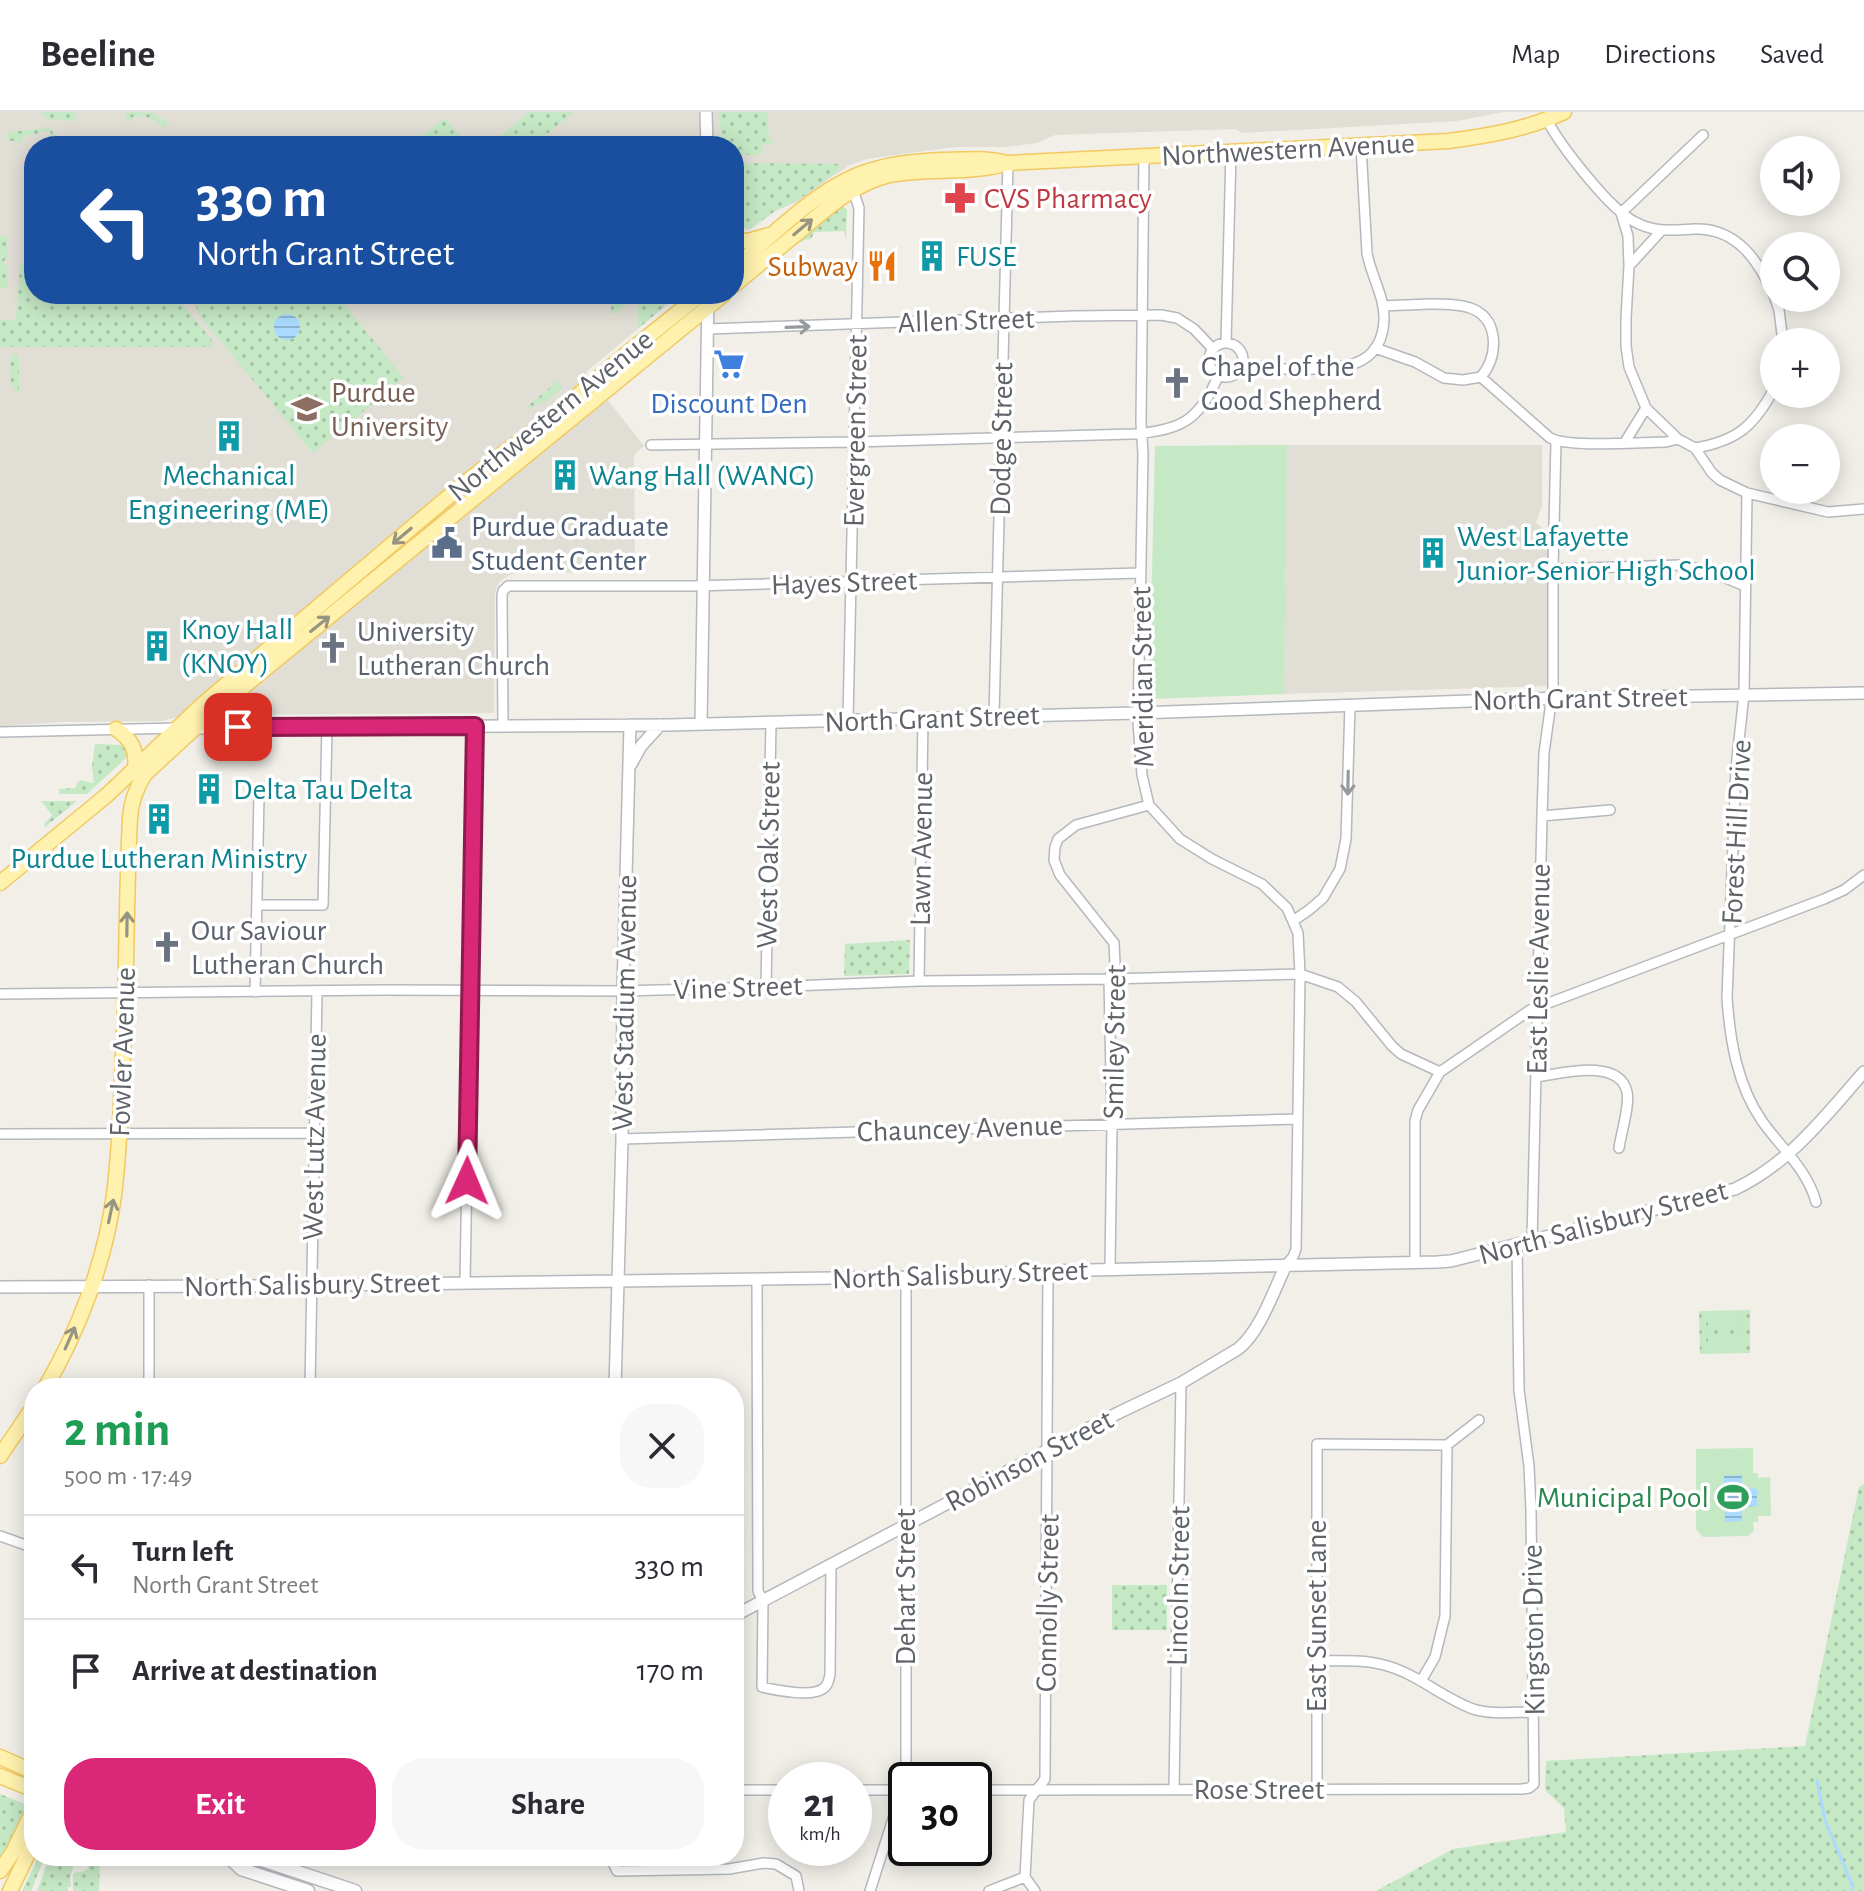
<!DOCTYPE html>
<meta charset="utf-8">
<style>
:root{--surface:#fff;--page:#f7f7f7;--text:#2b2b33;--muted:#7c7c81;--line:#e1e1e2;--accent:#db2777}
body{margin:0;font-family:"Alegreya Sans",sans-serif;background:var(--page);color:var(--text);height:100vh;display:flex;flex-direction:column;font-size:30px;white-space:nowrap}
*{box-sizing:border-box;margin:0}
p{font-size:26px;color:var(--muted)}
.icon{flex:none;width:44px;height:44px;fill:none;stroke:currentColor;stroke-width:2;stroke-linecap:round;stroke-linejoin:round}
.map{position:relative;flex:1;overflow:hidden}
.sheet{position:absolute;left:24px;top:1266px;width:720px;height:488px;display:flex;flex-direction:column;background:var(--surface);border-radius:32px;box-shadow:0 4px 20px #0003}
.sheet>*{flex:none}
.banner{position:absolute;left:24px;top:24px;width:720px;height:168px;border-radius:32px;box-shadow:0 4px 20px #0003;background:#1a4fa0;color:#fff;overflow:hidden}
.fabs{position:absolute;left:1760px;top:24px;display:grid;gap:16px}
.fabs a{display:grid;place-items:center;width:80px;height:80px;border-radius:50%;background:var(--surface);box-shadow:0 4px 20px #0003;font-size:40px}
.speed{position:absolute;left:768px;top:1650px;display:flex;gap:16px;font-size:40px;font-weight:700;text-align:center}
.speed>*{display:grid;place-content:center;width:104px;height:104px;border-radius:50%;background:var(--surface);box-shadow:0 4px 20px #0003;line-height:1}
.speed small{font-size:20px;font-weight:400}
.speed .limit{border:4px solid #111;border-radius:12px;background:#fff;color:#111}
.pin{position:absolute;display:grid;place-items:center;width:68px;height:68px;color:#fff;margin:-34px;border-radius:16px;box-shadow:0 4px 12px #0006}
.me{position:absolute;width:88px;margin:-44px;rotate:1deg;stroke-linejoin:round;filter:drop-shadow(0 0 6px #0008)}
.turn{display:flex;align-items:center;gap:28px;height:168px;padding:0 40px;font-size:36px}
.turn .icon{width:104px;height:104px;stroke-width:2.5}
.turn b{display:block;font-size:56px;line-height:68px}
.round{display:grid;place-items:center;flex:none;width:84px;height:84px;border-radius:32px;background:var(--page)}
.summary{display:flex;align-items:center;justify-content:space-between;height:136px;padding:0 40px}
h1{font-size:48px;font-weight:700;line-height:60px;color:#1e9e55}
.action{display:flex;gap:16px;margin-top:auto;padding:16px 40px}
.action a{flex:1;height:92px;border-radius:32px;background:var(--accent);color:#fff;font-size:32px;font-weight:700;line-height:92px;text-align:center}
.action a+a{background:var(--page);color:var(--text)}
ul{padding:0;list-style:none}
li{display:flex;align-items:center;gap:24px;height:104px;padding:0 40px;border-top:2px solid var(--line)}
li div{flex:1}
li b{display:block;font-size:30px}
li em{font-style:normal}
header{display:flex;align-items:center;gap:48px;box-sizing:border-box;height:112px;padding:0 40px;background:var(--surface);border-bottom:2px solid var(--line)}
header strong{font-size:38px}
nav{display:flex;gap:44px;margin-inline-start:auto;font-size:28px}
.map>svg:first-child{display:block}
.education{fill:#e1ded6}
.grass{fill:url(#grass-dots)}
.pitch{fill:#c5e8c5}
.water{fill:url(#water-rules)}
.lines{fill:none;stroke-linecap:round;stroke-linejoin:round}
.stream{stroke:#aadaff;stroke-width:3}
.minor-casing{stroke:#b5b8bc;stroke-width:12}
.tertiary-casing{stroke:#b5b8bc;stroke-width:14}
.secondary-casing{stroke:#b6babf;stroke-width:15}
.primary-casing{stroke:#f2c960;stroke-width:17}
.minor{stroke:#fff;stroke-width:9}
.tertiary{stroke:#fff;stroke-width:11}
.secondary{stroke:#fff;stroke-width:12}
.primary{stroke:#fff2af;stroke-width:14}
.oneway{stroke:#979581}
.oneway2{stroke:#979a9d}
.route-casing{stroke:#8e194d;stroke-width:20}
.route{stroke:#db2777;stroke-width:14}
.labels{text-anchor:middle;stroke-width:7;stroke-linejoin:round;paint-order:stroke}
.street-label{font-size:30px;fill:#5f6368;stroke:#fff}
.health-label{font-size:30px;fill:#be3a42;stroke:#fff;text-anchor:start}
.culture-label{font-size:30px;fill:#0d838f;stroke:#fff;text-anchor:start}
.food-label{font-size:30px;fill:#c56008;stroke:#fff;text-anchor:end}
.worship-label{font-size:30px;fill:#5b616d;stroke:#fff;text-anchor:start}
.education-label{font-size:30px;fill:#785e54;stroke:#fff;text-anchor:start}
.shop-label{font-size:30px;fill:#366cbe;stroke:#fff}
.service-label{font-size:30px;fill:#4e5e75;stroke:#fff;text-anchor:start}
.leisure-label{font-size:30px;fill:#27864d;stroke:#fff;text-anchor:end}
</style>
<header>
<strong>Beeline</strong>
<nav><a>Map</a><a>Directions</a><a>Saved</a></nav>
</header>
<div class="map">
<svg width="1864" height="1779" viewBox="0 0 1864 1779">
<defs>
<pattern id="grass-dots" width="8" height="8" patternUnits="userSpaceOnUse" patternTransform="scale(2)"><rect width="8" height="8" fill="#c5e8c5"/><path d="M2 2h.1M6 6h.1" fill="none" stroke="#a3c0a4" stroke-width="1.8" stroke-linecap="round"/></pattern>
<pattern id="water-rules" width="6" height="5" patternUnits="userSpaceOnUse" patternTransform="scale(2)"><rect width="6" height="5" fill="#aadaff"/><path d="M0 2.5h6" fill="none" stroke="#8eb4d2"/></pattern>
</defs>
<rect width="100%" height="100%" fill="#f1efe8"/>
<path class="education" d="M0,0H1504L1457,9L1242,21L1236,17L1055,23L1037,31L1007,35H954L867,47L850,53L833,64L797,90L776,99L749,118L734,115V34H34V182H680L586,260L644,334L634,343L635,460L534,461L526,460L512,462L503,467L498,472L495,480L494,601L227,603L209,580L178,605L161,609L63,610L0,614Z
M1287,333H1542V393L1536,411L1548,420L1547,574L1284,582Z"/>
<path class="grass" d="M40,0H76L75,8L72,9L47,7Z
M130,0L153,1L169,11L164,16L156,9L144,4L132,5V8L126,10L127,7L124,2Z
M529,0H574L532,34H488Z
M718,0H767L769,23L773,32H763L762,43H734V34H723Z
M445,6L468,34H408Z
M50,16L62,34H56V29H50V20H38V22L23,24L22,31L7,28V20Z
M734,51L839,52V58L797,89L776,98L752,116H748L734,109Z
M842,94L847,98L846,126L844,119L814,120L811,127L804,128L800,131L799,129Z
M0,124H7V147L4,148V153H7L8,176H0Z
M20,152H34V182H165V189L181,191L211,227L213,235H0V208H16Z
M182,182H336L404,266L313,341L199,203L195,192L189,190Z
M612,182H629L628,192L613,203L611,196Z
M652,182H679L640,215H638V193Z
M16,241L19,247V282C7,275 11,255 11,242Z
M558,269L562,274V276L545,290L523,298Z
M95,632L121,633L126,638V646L87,682H59V677L75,676L79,669L82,668L91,671L94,670L92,655Z
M41,689H77L45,715L44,712L52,703Z
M910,828L909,862L844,864L845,832Z
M1750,1198V1241L1700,1242L1699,1199Z
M1864,1372V1779H1376L1453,1737L1566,1720L1564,1696L1545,1678L1546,1649L1805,1634L1859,1375Z
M1112,1473H1167V1518H1112Z
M0,1682L27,1693L11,1727L0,1745Z
M39,1744H45L31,1779H22Z
M50,1744H77L70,1765L71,1775H68V1779H37Z
M88,1746L100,1747L99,1779H73V1762C80,1758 88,1762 90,1751Z"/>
<path class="pitch" d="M1287,333L1284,582L1149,587L1155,334Z
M1708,1202H1741L1742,1217L1708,1218Z
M1708,1223H1742V1239H1708Z
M1753,1336V1361H1758V1366L1770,1365L1771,1404H1758V1410H1753L1754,1419L1747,1424L1703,1425L1696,1417V1337Z"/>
<path class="water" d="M274 215a13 13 0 1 1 26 0a13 13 0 1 1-26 0Z
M1742,1363V1376L1757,1377V1394L1741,1395L1742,1409L1725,1410L1724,1364Z"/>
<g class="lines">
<path class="stream" d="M1817,1669L1825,1708L1853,1775L1852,1779"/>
<defs>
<path id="minor" d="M1547,8C1560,33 1610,98 1635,110C1655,121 1673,118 1695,117C1737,116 1759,149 1774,184
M1144,44L1141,311L1143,342L1138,610L1142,663L1149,693L1180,727L1212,747L1262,772L1287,796L1298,821L1300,862L1296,1137L1293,1145L1286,1153
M1661,119L1629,154L1626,206V234L1629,255L1646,296L1678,327
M1629,154L1628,124L1621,101L1703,23
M1775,186L1779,198L1783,230
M1383,194C1398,193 1413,193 1427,192C1453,192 1488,190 1493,224C1495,239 1491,253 1481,265
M708,217L1073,204L1161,203L1177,206L1194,217L1213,237
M1209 248a17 17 0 1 1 34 0a17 17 0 1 1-34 0Z
M1226,231L1231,41
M1375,236L1415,250L1444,266L1463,268L1481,265L1550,326C1570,336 1640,330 1666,330L1678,327L1695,336L1712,361L1720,368L1747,381L1828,400L1864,397
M1243,252C1271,257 1290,258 1318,257C1352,256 1382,249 1384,208C1385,185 1371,164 1367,141L1361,34
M1625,330L1646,296
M651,333L854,330L1132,322C1179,319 1200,309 1218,264
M1695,336C1737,329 1754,314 1774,277
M1747,381L1744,582L1736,656L1727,886C1730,928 1737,973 1762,1009C1781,1036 1807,1057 1816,1090
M1553,457L1681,453L1709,459L1745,474
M994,604L1008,51
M848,608L859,96L853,78
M503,614L502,484L503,479L508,474H693L1140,461
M0,620L178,616
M1542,704L1610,698
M257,793H323L327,615
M1293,809L1309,798L1323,786L1340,757L1346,727L1350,593
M919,869L923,606
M766,875L771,611
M255,880L259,684
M0,882L385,878L623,879L766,875L919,869L1109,867L1300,862L1338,875L1356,890L1392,934L1401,942L1440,960
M1536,965C1560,962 1619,945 1627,980C1630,994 1621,1021 1619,1036
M0,1022L314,1021
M622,1027L1298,1007
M1532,1129L1542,704L1544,641L1553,576V457L1556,329
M1415,1150V1009L1418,998L1440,960L1530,898L1824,787L1844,778L1864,763
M1110,1157L1112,1011L1109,867L1115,852L1114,831L1060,763L1054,748L1055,735L1058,727L1076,713L1149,693
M757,1167L758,1479L763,1489L762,1575C776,1578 813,1586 824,1576C829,1572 828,1569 830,1563L831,1452
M465,1170L475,614
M149,1276V1173
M310,1276L317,879
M0,1424L34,1436
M1316,1549C1338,1549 1362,1547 1384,1553C1416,1561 1441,1585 1473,1597C1492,1603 1514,1600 1534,1600
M1421,1569L1435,1545L1445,1504L1447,1333
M1317,1676V1332L1447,1333L1479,1308
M1174,1677L1181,1271
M734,1678H786
M854,1678H906
M974,1678L1522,1677L1529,1676L1534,1672L1531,1398L1529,1354L1519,1278L1517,1132
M612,1744L613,1751L617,1759L729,1757L764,1751L776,1752L796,1764L799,1779
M1025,1765L1029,1688L1045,1667L1048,1159
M870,1779L906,1666V1165
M989,1779L1025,1765L1035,1779"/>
<path id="tertiary" d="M706,0L707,34
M701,612L708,182
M193,616L669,613L1138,601L1524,587L1864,581
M631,652L641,634L660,613
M0,1175L248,1174L906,1165L1048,1159L1437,1150L1451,1149L1735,1077C1790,1051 1825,1004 1864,960
M615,1276L622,1027L623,879L630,613
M734,1504L1118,1301L1181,1271L1238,1237C1260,1220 1274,1178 1286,1153"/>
<path id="secondary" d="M228,1744L241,1757L308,1779
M250,1744L355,1779"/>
<path id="primary" d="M734,128L748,129L769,123
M734,156C773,123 820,74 869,59C893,51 917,49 942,48C963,48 983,45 1003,50
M734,173C756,155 779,136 801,118C828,95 855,71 890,63C929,55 970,63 1008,51L1448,29C1488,24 1528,17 1564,0
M116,617C131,627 137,637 135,655
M0,771L107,683L203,592L461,374L509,337L543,313L625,243L701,182
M45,1276C79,1218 105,1150 114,1083C120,1036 121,990 123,943C127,864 126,785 130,706C131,689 136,676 145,662L210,602L724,182
M0,1344L34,1294
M0,1645L34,1660
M0,1664L34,1678
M0,1759L13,1740L34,1697
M10,1779L34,1729"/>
</defs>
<use href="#minor" class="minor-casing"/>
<use href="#tertiary" class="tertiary-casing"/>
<use href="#secondary" class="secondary-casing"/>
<use href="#primary" class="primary-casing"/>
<use href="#minor" class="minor"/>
<use href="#tertiary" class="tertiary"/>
<use href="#secondary" class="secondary"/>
<use href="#primary" class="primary"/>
</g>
<defs><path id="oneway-shaft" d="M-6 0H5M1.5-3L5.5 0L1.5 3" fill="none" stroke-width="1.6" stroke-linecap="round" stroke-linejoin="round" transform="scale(2)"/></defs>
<g class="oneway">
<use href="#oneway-shaft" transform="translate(803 115) rotate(-40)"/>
<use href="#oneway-shaft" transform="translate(402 424) rotate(140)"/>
<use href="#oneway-shaft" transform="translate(320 512) rotate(-39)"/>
<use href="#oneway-shaft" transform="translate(127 812) rotate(-89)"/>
<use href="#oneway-shaft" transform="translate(111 1099) rotate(-78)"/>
<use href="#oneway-shaft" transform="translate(70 1226) rotate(-66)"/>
</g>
<g class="oneway2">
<use href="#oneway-shaft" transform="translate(798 215) rotate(-2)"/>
<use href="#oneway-shaft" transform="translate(1348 671) rotate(91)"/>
</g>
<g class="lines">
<defs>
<path id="route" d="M238,615L475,614L467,1069"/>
</defs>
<use href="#route" class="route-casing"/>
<use href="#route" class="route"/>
</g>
<defs>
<symbol id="pharmacy-bare" viewBox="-9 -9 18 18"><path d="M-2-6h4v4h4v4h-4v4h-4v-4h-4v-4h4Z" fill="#e0444e" stroke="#fff" stroke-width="2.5" paint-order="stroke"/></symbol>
<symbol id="building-bare" viewBox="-9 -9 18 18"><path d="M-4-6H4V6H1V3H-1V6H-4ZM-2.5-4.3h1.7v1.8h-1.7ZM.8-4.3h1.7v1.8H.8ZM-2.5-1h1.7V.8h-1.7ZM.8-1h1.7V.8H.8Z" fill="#0f9aa8" stroke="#fff" stroke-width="2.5" paint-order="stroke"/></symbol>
<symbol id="restaurant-bare" viewBox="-9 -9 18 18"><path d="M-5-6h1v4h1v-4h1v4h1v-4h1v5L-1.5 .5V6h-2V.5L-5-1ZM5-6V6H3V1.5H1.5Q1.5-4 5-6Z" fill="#e8710a" stroke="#fff" stroke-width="2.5" paint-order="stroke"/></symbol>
<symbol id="supermarket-bare" viewBox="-9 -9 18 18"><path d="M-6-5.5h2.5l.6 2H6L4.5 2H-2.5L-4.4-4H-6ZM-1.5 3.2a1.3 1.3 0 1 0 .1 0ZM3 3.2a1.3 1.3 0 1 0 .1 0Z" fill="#3f7fe0" stroke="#fff" stroke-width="2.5" paint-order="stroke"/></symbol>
<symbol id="church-bare" viewBox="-9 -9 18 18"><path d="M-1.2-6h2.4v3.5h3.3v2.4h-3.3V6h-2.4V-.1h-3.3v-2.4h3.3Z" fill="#6b7280" stroke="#fff" stroke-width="2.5" paint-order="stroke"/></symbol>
<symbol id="university-bare" viewBox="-9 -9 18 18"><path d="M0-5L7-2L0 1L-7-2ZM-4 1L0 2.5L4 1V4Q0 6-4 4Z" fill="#8d6e63" stroke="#fff" stroke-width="2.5" paint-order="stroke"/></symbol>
<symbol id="civic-bare" viewBox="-9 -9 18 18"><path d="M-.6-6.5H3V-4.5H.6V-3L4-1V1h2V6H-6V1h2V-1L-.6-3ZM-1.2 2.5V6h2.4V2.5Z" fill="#5c6f8a" stroke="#fff" stroke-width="2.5" paint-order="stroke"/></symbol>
<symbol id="stadium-bare" viewBox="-9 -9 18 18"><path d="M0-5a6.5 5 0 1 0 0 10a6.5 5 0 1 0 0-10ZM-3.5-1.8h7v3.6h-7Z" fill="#2e9e5b" stroke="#fff" stroke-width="2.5" paint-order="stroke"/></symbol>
</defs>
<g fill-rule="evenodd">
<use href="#pharmacy-bare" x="938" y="64" width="44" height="44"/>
<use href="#building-bare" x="910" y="122" width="44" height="44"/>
<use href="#restaurant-bare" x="860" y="132" width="44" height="44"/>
<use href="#supermarket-bare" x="707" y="230" width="44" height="44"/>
<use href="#church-bare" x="1155" y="249" width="44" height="44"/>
<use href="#university-bare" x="285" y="275" width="44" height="44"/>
<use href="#building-bare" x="207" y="302" width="44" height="44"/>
<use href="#building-bare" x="543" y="341" width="44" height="44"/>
<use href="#civic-bare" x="425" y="409" width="44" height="44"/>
<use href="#building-bare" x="1411" y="419" width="44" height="44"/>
<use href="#building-bare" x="135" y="512" width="44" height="44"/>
<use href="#church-bare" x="311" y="514" width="44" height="44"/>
<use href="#building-bare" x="187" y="655" width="44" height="44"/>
<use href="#building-bare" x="137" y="685" width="44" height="44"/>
<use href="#church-bare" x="145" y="813" width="44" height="44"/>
<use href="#stadium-bare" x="1711" y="1363" width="44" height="44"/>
</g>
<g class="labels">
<g class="street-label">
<text transform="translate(1288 37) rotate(-3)" y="10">Northwestern Avenue</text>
<text transform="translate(966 208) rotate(-2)" y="10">Allen Street</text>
<text transform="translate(550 303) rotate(-39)" y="10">Northwestern Avenue</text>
<text transform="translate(855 319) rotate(-89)" y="10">Evergreen Street</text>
<text transform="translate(1001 327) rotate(-89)" y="10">Dodge Street</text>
<text transform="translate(844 470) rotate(-2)" y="10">Hayes Street</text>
<text transform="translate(1142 565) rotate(-91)" y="10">Meridian Street</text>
<text transform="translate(1580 586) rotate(-1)" y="10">North Grant Street</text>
<text transform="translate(932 606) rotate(-2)" y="10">North Grant Street</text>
<text transform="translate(1736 720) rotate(-87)" y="10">Forest Hill Drive</text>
<text transform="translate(921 737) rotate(-89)" y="10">Lawn Avenue</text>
<text transform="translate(768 743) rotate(-89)" y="10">West Oak Street</text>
<text transform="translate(1538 857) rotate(-89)" y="10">East Leslie Avenue</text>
<text transform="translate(738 875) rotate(-2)" y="10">Vine Street</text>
<text transform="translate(624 891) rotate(-89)" y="10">West Stadium Avenue</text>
<text transform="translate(1114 930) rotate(-89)" y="10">Smiley Street</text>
<text transform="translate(122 940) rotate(-88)" y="10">Fowler Avenue</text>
<text transform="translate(960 1016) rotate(-2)" y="10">Chauncey Avenue</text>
<text transform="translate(314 1025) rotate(-89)" y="10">West Lutz Avenue</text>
<text transform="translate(1603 1110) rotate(-15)" y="10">North Salisbury Street</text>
<text transform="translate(960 1162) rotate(-2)" y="10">North Salisbury Street</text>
<text transform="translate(312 1172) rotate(-1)" y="10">North Salisbury Street</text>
<text transform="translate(1029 1348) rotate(-28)" y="10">Robinson Street</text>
<text transform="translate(1178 1474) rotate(-89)" y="10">Lincoln Street</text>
<text transform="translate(905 1475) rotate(-90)" y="10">Dehart Street</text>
<text transform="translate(1047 1491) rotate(-89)" y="10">Connolly Street</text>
<text transform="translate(1316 1504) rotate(-90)" y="10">East Sunset Lane</text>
<text transform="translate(1533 1518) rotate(-91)" y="10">Kingston Drive</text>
<text x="1259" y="1687">Rose Street</text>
</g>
<g class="health-label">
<text x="984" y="96">CVS Pharmacy</text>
</g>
<g class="culture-label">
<text x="956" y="154">FUSE</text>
<text x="229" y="373" text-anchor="middle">Mechanical<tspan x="229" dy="34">Engineering (ME)</tspan></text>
<text x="589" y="373">Wang Hall (WANG)</text>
<text x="1457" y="434">West Lafayette<tspan x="1457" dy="34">Junior-Senior High School</tspan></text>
<text x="181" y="527">Knoy Hall<tspan x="181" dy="34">(KNOY)</tspan></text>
<text x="233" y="687">Delta Tau Delta</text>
<text x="159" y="756" text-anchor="middle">Purdue Lutheran Ministry</text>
</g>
<g class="food-label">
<text x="858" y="164">Subway</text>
</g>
<g class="worship-label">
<text x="1201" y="264">Chapel of the<tspan x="1201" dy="34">Good Shepherd</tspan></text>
<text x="357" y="529">University<tspan x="357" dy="34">Lutheran Church</tspan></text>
<text x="191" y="828">Our Saviour<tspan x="191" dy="34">Lutheran Church</tspan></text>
</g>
<g class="education-label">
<text x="331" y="290">Purdue<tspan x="331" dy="34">University</tspan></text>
</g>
<g class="shop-label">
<text x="729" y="301">Discount Den</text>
</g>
<g class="service-label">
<text x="471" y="424">Purdue Graduate<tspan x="471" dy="34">Student Center</tspan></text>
</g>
<g class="leisure-label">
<text x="1709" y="1395">Municipal Pool</text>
</g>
</g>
</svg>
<div class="fabs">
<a><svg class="icon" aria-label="sound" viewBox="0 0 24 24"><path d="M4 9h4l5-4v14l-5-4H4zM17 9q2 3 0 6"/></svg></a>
<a><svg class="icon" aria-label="search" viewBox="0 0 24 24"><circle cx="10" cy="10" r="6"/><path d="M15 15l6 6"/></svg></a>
<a>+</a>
<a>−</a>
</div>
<div class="speed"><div>21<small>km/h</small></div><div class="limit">30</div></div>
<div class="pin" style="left:238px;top:615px;background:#d93025"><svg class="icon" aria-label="arrive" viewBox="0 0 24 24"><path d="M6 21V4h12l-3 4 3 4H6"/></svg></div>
<svg class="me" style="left:467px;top:1069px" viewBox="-20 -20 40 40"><path d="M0-17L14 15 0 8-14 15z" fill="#db2777" stroke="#fff" stroke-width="4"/></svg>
<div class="banner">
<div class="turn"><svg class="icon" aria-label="left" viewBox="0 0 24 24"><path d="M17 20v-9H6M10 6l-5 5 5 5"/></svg><div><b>330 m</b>North Grant Street</div></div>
</div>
<section class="sheet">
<div class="summary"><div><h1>2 min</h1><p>500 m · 17:49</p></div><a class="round"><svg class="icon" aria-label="close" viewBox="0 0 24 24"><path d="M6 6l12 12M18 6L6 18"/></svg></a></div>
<ul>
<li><svg class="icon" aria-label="left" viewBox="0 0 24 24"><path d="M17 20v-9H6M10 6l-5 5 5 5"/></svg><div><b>Turn left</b><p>North Grant Street</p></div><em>330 m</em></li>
<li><svg class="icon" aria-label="arrive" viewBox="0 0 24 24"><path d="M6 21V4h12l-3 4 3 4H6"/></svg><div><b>Arrive at destination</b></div><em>170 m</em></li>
</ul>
<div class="action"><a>Exit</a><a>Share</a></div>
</section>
</div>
